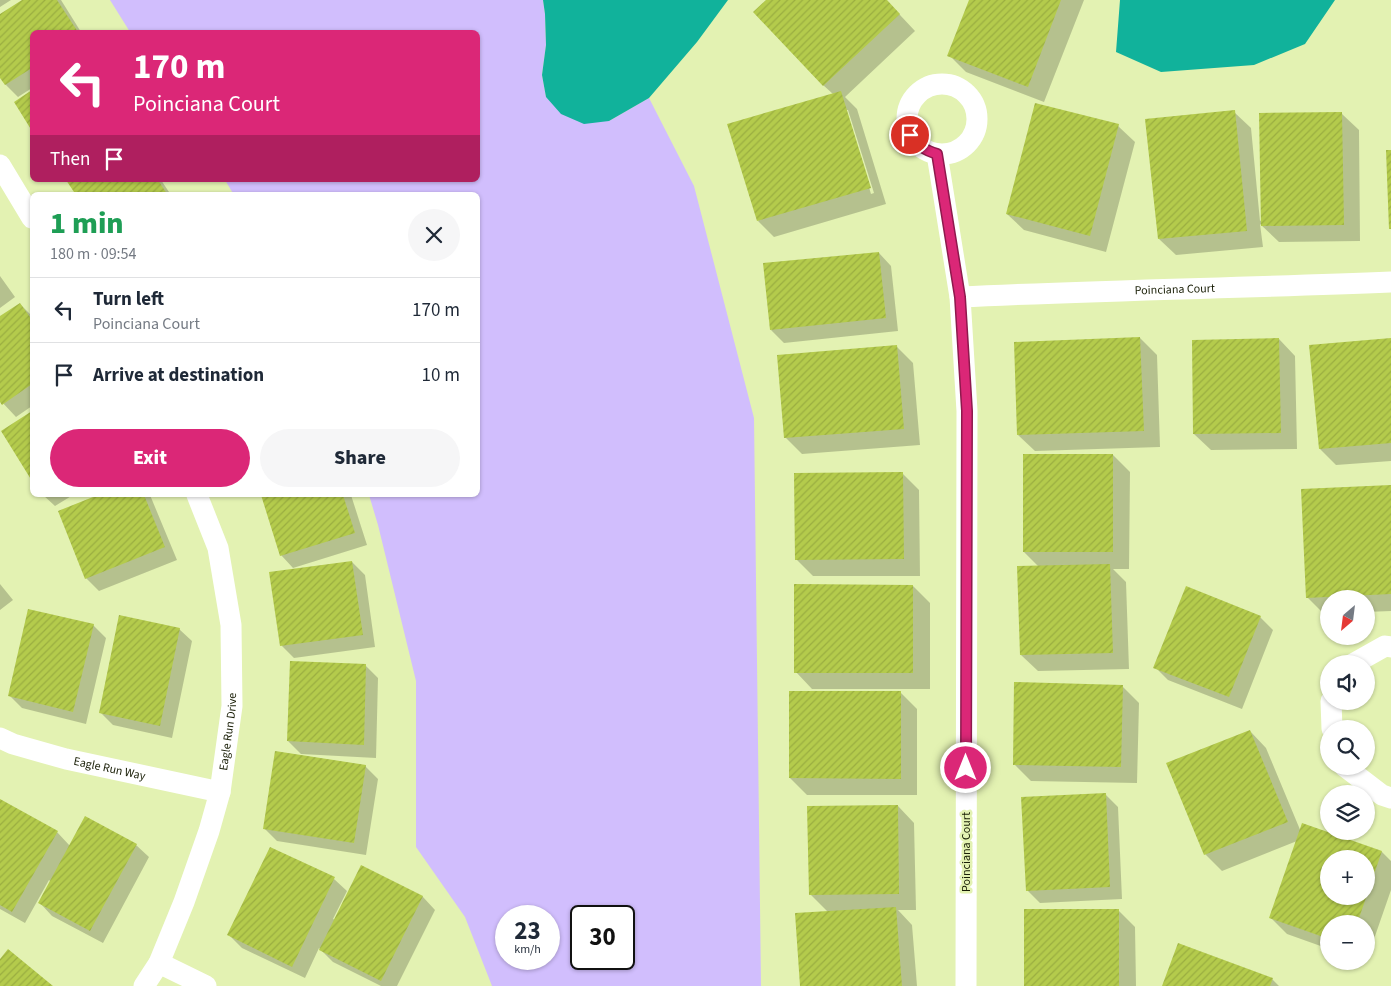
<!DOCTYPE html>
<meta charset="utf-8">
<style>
:root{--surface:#fff;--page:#f6f6f7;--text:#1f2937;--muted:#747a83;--line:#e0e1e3;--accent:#db2777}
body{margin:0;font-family:"Source Sans 3",sans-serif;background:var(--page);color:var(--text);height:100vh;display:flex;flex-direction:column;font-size:19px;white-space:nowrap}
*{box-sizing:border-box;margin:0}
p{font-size:16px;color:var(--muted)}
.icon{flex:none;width:28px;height:28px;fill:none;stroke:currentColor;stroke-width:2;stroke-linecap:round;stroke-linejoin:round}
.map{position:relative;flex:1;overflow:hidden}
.panel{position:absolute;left:30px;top:192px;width:450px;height:305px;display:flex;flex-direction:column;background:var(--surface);border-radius:8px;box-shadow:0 1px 4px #0004}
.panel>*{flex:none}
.banner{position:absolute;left:30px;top:30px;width:450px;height:152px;border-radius:8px;box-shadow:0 1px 4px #0004;background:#db2777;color:#fff;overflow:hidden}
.needle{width:32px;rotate:208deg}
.fabs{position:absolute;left:1320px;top:590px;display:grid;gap:10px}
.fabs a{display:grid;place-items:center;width:55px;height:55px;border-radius:50%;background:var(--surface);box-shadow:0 1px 4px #0004;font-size:25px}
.speed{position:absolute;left:495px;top:905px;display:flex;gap:10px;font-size:25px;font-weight:700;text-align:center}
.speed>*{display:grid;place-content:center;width:65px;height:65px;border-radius:50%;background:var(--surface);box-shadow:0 1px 4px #0004;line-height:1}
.speed small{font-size:12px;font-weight:400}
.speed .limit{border:2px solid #111;border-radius:8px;background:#fff;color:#111}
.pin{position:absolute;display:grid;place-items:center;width:42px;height:42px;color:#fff;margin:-21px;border:2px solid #fff;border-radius:50%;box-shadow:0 1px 5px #0007}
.me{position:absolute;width:55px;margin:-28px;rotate:0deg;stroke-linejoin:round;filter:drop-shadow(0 0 4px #0008)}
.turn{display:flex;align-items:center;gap:18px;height:105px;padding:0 20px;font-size:22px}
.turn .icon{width:65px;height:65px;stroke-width:2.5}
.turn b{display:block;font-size:35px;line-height:42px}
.then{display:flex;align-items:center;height:48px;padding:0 20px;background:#0003;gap:10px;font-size:19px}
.round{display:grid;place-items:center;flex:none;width:52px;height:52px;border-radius:26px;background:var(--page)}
.head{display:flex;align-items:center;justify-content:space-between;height:85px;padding:0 20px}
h1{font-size:30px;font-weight:800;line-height:38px;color:#1e9e55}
.primary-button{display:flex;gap:10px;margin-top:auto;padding:10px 20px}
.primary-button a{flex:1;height:58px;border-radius:30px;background:var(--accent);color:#fff;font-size:20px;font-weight:800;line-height:58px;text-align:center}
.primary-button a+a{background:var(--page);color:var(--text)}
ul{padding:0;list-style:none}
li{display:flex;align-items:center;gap:15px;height:65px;padding:0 20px;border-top:1px solid var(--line)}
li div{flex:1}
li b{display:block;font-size:19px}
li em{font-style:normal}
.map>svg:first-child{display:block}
.grass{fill:#d1befd;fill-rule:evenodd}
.water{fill:#11b29b}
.shadow{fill:#0003;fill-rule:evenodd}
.building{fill:url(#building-hatch);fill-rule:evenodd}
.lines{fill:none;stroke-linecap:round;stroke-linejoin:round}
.minor{stroke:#fff;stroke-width:21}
.route-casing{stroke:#8e194d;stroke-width:12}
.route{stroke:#db2777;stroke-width:9}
.labels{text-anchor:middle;stroke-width:5;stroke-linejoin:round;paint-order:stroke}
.street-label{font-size:12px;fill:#181d05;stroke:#e3f2b2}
</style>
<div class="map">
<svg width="1391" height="986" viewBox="0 0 1391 986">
<defs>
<pattern id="building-hatch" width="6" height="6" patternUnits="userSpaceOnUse" patternTransform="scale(1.25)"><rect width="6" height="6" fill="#b4cb4c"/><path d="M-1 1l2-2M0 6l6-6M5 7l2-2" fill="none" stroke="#9aae41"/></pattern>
</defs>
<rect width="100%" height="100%" fill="#e3f2b2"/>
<path class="grass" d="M110,0H543L545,14L546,45L542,75L546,97L609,121L649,98L694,186L754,418L761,986H492L465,917L416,847V681L378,525L369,495H478V195H234L225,180H478V32H130ZM506,916H549V959H506ZM581,916H624V959H581Z"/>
<path class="water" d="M543,0H728L697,42L649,98L609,121L584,124L561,114L546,97L542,75L546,45L545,14Z
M1120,0H1335L1305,44L1254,65L1161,72L1116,52Z"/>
<path class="shadow" d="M0,0H11L0,7Z
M25,0H61L81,32H32V88L18,97L6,85L0,76V15Z
M767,0H886L915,31L845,97L857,109L886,204L774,237L758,221L833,94L823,85ZM846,110H848L874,193L871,194Z
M970,0H1084L1044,102L966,72L949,55Z
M32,92V128L16,102Z
M1234,112L1251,128L1260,221L1262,220L1342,114L1359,130L1360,241L1279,242L1260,224L1263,247L1176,255L1159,239Z
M1118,126L1135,142L1106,252L1024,230L1007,214Z
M68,180H161L171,195H77Z
M879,253L891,266L898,331L784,343L771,330Z
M0,276L15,297L0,308Z
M20,304L32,316V406L16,417L0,400V318Z
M1140,338L1157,355L1160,447L1035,451L1018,435Z
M1279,339L1295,356L1297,449L1211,450L1194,434Z
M1391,339V461L1336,465L1320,449Z
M897,347L913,363L920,445L802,454L785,437Z
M32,413V478L3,432Z
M1113,455L1130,472L1129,569H1113L1126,582L1129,669L1038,671L1021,655L1039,567L1024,552Z
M903,474L919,490L920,576H813L796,559Z
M1391,486V611L1366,612V599H1329V614H1324L1307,597Z
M43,495H73L55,506Z
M102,495H150L177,560L99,591L86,578Z
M262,495H351L367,545L293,568L281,555Z
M352,562L365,575L375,647L294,658L281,645Z
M0,584L13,600L0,610Z
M913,586L930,603V689H812L796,672Z
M1260,617L1273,630L1242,709L1168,680L1155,667Z
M93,625L106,638L86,724L22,708L9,695Z
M179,629L192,641L172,738L113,725L101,713Z
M365,665L378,678L376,758L301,754L288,741Z
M1122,686L1139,703L1137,783L1031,781L1014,764Z
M901,693L917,709V795H807L790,778Z
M1250,731L1266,748L1301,832L1303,825L1382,852L1391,861V890L1366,962L1364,961H1366V924H1329V949L1287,934L1270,917L1297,841L1222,871L1205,854ZM1329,859H1366V896H1329Z
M365,766L378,779L366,855L277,841L264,828Z
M1105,794L1118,807L1122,899L1040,903L1027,890Z
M0,800L57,832L70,846L136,845L149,857L103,943L52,916L40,903L51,882L49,880L25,923L0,909Z
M898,806L914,823L916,910H898L912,925L917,986H802L828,912L810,894Z
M362,867L423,897L435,910L397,986H381L333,962L319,948L305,978L242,948L229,935L334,879L347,891L333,919L336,920Z
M1119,911L1135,927L1136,986H1025Z
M1272,979L1279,986H1163Z"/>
<path class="building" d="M22,0H57L78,32H32V68L5,85L0,78V14Z
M766,0H887L900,14L823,86L753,12Z
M969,0H1061L1028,87L947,56Z
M32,90V131L14,102Z
M841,91L871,188L757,221L727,124Z
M1035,103L1119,124L1090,236L1006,214Z
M1235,110L1247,231L1158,239L1145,119Z
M1342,112L1344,225L1261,226L1259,113Z
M1386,150H1391V229H1389Z
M66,180H158L167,194L76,195Z
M879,252L886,318L770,330L763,263Z
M20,303L32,320V384L2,405L0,402V316Z
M1140,337L1144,431L1017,435L1014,342Z
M1279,338L1281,433L1193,434L1192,340Z
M1391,338V443L1319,449L1309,345Z
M897,345L904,429L784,438L777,355Z
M32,411V481L1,431Z
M1023,454H1113V552H1023Z
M903,472L904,559L795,560L794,473Z
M1391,485V594L1306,598L1301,489Z
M98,495H144L165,547L85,579L58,511Z
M261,495H343L355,533L280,556Z
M352,561L363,635L280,646L269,572Z
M1110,564L1113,653L1020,655L1017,566Z
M794,584L913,585V673H794Z
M1186,586L1261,616L1229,697L1153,668Z
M28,609L94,624L73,712L8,696Z
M119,615L180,628L160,726L99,713Z
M290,661L366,664L364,745L287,741Z
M1014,682L1123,685L1121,767L1013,765Z
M789,691H901V779L789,778Z
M1250,730L1288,822L1204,855L1166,763Z
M275,751L366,765L354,843L263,829Z
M1106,793L1110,887L1026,891L1021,797Z
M0,799L58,831L12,912L0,905Z
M898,805L899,894L809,895L807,806Z
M85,816L137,844L90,931L38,903Z
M1302,823L1382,851L1357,924H1329V939L1269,918ZM1329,859H1366V896H1329Z
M270,847L335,877L292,967L227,935Z
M361,865L423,896L381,981L319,950Z
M896,907L902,986H800L795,913Z
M1024,909H1119V986H1024Z
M1178,943L1273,978L1270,986H1162Z
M8,949L53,986H0V959Z"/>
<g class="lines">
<g class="minor">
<circle cx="942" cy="119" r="35"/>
<path d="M937,154L960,297L967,411L966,986"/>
<path d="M0,165L32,218"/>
<path id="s1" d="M960,297C1103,290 1247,288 1391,282"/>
<path d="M1353,664L1385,646L1391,647"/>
<path d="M1331,701L1332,729"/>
<path id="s2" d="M0,738L13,744L66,759L220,792"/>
<path d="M1344,766L1382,795L1391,798"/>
<path d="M159,963L206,986"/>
<path id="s3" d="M144,986L159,963L184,902L209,831L220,792L232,706L231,625L218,548L197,495"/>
</g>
</g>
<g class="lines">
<defs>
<path id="route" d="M910,135C918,146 925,150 937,154L960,297L967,411L966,768"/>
</defs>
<use href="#route" class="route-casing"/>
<use href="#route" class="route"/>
</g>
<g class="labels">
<g class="street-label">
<text dy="4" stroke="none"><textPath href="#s1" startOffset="215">Poinciana Court</textPath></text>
<text dy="4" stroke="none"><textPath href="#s3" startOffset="270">Eagle Run Drive</textPath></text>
<text dy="4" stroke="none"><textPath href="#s2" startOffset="114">Eagle Run Way</textPath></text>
<text transform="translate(966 852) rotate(-90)" y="4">Poinciana Court</text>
</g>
</g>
</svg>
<div class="fabs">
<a><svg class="needle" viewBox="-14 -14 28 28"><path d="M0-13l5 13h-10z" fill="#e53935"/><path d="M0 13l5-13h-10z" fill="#747a83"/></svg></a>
<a><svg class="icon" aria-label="sound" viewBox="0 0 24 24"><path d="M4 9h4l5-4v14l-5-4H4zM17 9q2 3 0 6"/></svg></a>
<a><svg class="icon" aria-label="search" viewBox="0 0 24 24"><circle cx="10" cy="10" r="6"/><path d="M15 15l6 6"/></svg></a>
<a><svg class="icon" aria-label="layers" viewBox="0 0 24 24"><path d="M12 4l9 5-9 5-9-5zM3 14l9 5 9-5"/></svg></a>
<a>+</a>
<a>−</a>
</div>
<div class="speed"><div>23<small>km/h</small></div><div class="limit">30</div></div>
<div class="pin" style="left:910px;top:135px;background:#d93025"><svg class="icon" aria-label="arrive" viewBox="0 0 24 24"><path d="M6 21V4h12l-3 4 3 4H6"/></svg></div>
<svg class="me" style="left:966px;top:768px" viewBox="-20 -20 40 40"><circle r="17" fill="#db2777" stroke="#fff" stroke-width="3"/><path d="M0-11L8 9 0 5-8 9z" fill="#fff"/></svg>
<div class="banner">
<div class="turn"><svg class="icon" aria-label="left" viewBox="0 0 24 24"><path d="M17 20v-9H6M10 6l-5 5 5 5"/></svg><div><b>170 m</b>Poinciana Court</div></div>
<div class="then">Then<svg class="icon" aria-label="arrive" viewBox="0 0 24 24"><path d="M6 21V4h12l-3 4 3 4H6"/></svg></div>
</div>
<section class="panel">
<div class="head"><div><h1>1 min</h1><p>180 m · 09:54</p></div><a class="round"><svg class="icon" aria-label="close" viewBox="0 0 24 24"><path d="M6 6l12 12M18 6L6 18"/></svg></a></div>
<ul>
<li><svg class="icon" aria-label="left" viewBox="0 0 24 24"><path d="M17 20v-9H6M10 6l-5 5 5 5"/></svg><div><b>Turn left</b><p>Poinciana Court</p></div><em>170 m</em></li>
<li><svg class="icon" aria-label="arrive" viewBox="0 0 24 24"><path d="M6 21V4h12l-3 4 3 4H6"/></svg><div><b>Arrive at destination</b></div><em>10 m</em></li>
</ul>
<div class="primary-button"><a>Exit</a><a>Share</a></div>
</section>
</div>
